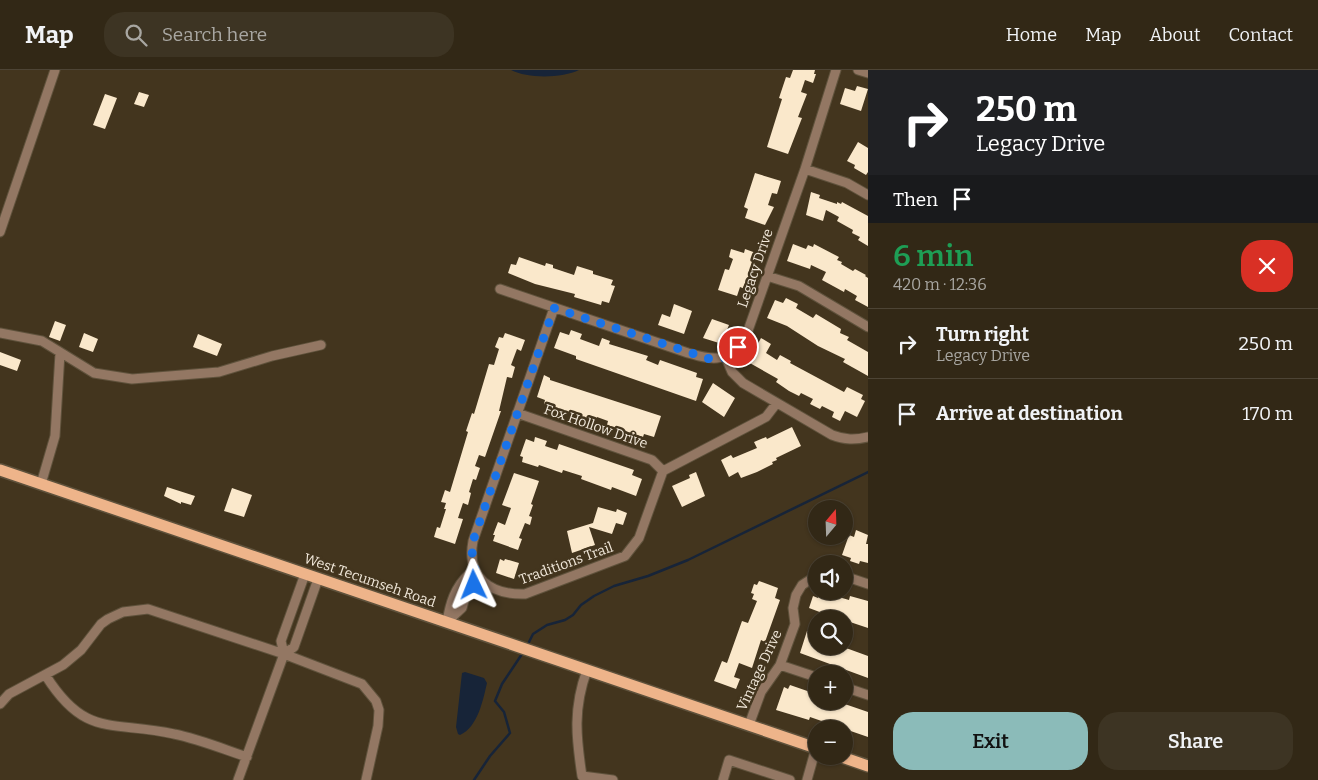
<!DOCTYPE html>
<meta charset="utf-8">
<style>
:root{--surface:#322816;--page:#3d3423;--text:#f1f3f6;--muted:#a8a6a1;--line:#4d4435;--accent:#8bbbb9}
body{margin:0;font-family:Bitter,serif;background:var(--page);color:var(--text);height:100vh;display:flex;flex-direction:column;font-size:19px;white-space:nowrap}
*{box-sizing:border-box;margin:0}
p{font-size:16px;color:var(--muted)}
.icon{flex:none;width:28px;height:28px;fill:none;stroke:currentColor;stroke-width:2;stroke-linecap:round;stroke-linejoin:round}
.map{position:relative;flex:1;overflow:hidden}
.sheet{display:flex;flex-direction:column;background:var(--surface);width:450px}
.sheet>*{flex:none}
.guide{background:#202124;color:#fff;overflow:hidden}
.needle{width:32px;rotate:19deg}
.controls{position:absolute;left:808px;top:430px;display:grid;gap:10px}
.controls a{display:grid;place-items:center;width:45px;height:45px;border-radius:50%;background:var(--surface);box-shadow:0 1px 4px #0004,0 0 0 1px var(--line);font-size:25px}
.pin{position:absolute;display:grid;place-items:center;width:42px;height:42px;color:#fff;margin:-21px;border:2px solid #fff;border-radius:50%;box-shadow:0 1px 5px #0007}
.me{position:absolute;width:55px;margin:-28px;rotate:358deg;stroke-linejoin:round;filter:drop-shadow(0 0 4px #0008)}
.turn{display:flex;align-items:center;gap:18px;height:105px;padding:0 25px;font-size:22px}
.turn .icon{width:65px;height:65px;stroke-width:2.5}
.turn b{display:block;font-size:35px;line-height:42px}
.then{display:flex;align-items:center;height:48px;padding:0 25px;background:#0003;gap:10px;font-size:19px}
.round{display:grid;place-items:center;flex:none;width:52px;height:52px;border-radius:20px;background:var(--page)}
.head{display:flex;align-items:center;justify-content:space-between;height:85px;padding:0 25px}
h1{font-size:30px;font-weight:600;line-height:38px;color:#1e9e55}
.primary-button{display:flex;gap:10px;margin-top:auto;padding:10px 25px}
.primary-button a{flex:1;height:58px;border-radius:20px;background:var(--accent);color:#111;font-size:20px;font-weight:600;line-height:58px;text-align:center}
.primary-button a+a{background:var(--page);color:var(--text)}
ul{padding:0;list-style:none}
li{display:flex;align-items:center;gap:15px;height:70px;padding:0 25px;border-top:1px solid var(--line)}
li div{flex:1}
li b{display:block;font-size:19px}
li em{font-style:normal}
header{display:flex;align-items:center;gap:30px;box-sizing:border-box;height:70px;padding:0 25px;background:var(--surface);border-bottom:1px solid var(--line)}
header strong{font-size:24px}
nav{display:flex;gap:28px;margin-inline-start:auto;font-size:18px}
.search{width:350px;height:45px;background:var(--page);display:flex;align-items:center;gap:12px;box-sizing:border-box;padding:0 18px;border-radius:20px;color:var(--muted);font-size:19px}
main{display:flex;flex:1;min-height:0}
.map>svg:first-child{display:block}
.water{fill:#172438}
.lines{fill:none;stroke-linecap:round;stroke-linejoin:round}
.stream{stroke:#172438;stroke-width:2.5}
.building{fill:#fae8cb}
.minor-casing{stroke:#5f523c;stroke-width:11}
.major-casing{stroke:#5f523c;stroke-width:14}
.minor{stroke:#937763;stroke-width:9}
.major{stroke:#eeb48a;stroke-width:11}
.route{stroke:#1a73e8;stroke-width:9;stroke-dasharray:0 16.2}
.labels{text-anchor:middle;stroke-width:5;stroke-linejoin:round;paint-order:stroke}
.street-label{font-size:14px;fill:#f1e8da;stroke:#43351e}
</style>
<header>
<strong>Map</strong>
<div class="search"><svg class="icon" aria-label="search" viewBox="0 0 24 24"><circle cx="10" cy="10" r="6"/><path d="M15 15l6 6"/></svg>Search here</div>
<nav><a>Home</a><a>Map</a><a>About</a><a>Contact</a></nav>
</header>
<main>
<div class="map">
<svg width="868" height="710" viewBox="0 0 868 710">
<rect width="100%" height="100%" fill="#43351e"/>
<path class="water" d="M511,0H579C563,8 528,9 511,0Z
M465,602L484,608L487,613C483,630 478,657 460,665L458,664L456,657L462,603Z"/>
<g class="lines">
<path class="stream" d="M527,576L533,564L547,555L565,550L573,545L581,535L594,526L614,516L648,506L688,490L868,402
M474,710L490,686L510,663L504,642L495,631L502,614L524,581"/>
</g>
<path class="building" d="M793,0H815L814,4H816L813,13L805,10L801,22L807,24L798,47L802,48L788,84L767,77L782,29L779,28L786,7L790,8Z
M857,16L868,19L861,41L840,34L845,18L855,21Z
M139,22L149,25L144,37L134,34Z
M105,24L117,28L105,59L93,55Z
M858,72L868,78V102L866,105L854,98L855,95L847,91Z
M755,103L781,111L777,124L772,123L768,135L774,137L765,155L745,148L748,139L744,137Z
M811,122L820,125L819,128L837,134V132L841,134L842,132L868,146V176L858,170L860,167L852,163L853,160L837,151L839,147L826,140L823,151L806,145Z
M793,174L806,179L808,175L813,177L814,174L839,187L837,190L842,192L841,194L853,201L855,199L866,205L865,206L868,208V237L855,230L857,226L845,219L844,222L822,210L826,202L811,195L810,199L787,191Z
M731,179L744,183L745,179L756,183L745,219L740,217L737,226L718,220L725,199L729,200L733,189L729,187Z
M519,187L545,196L546,193L553,195V198L574,205L577,196L593,201V204L613,210L611,215L615,216L609,233L602,231L601,235L574,227L575,224L535,214L508,203L511,194L516,195Z
M786,228L798,234L796,238L813,248L816,244L841,259L840,263L849,267L847,270L868,282V306L843,292L845,289L818,276L787,256L767,248L775,230L783,233Z
M674,234L692,241L684,264L658,255L662,244L670,247Z
M712,249L729,255L723,270L720,269L719,273L703,268Z
M55,251L66,255L60,271L49,267Z
M571,260L582,264L580,269L599,276L602,268L610,271L609,274L648,286L646,290L658,295L660,290L697,303L696,307L703,309L696,331L576,289V286L554,278L560,262L569,265Z
M84,263L98,269L93,282L79,277Z
M505,263L525,270L521,281L517,279L511,295L515,297L512,308L507,307L499,341H501L485,387L479,385L475,396L480,398L476,410L473,409L469,422L471,423L468,435L463,433L458,448L463,449L455,474L434,467L437,457L440,458L446,439H444L446,433L441,432L445,420L450,422L468,362L466,361L472,343L474,344L489,294L494,295L499,279L495,277L499,267L503,268Z
M198,264L222,274L217,286L193,277Z
M761,268L771,274L766,283L777,290L780,285L791,291L790,293L844,322L847,317L863,325L861,329L865,331L857,347L845,341L840,351L832,347L834,342L822,336L820,339L810,334L813,329L801,323L799,326L789,321L776,312L778,309L748,292Z
M0,282L21,290L17,301L0,295Z
M544,305L550,308V310L661,346L654,367L644,364L643,367L607,355L608,351L597,347L595,351L544,334L545,330L537,327Z
M713,313L735,328L724,347L702,332Z
M792,357L801,376L776,388L777,390L772,392L773,394L757,402L741,408L738,402L729,407L721,390L731,385L733,388L757,378L754,372L766,367L767,369Z
M535,367L547,371L545,376L557,380L559,374L634,400L632,405L642,409L636,426L612,417L611,420L581,409L582,406L563,400L562,403L539,395L538,397L522,392L523,387L520,386L526,369L534,372Z
M696,402L705,426L682,437L672,416L690,408L689,405Z
M514,403L539,411L531,434L533,435L529,446L532,447L530,455L525,453L519,468L522,469L518,480L493,471L495,465H493L498,452L505,455L511,438L502,435Z
M167,417L195,426L191,435L181,432V434L164,426Z
M232,418L252,425L244,447L224,441Z
M598,437L616,442L617,439L627,443L623,455L616,453L612,464L589,457L595,475L572,483L567,461L593,453Z
M856,460L868,465L866,474H868V493L860,491L859,494L850,491L851,488L842,485L849,465L854,467Z
M500,489L504,491L505,489L519,493L514,509L496,503Z
M759,511L778,518L775,528L780,530L765,572L761,570L752,598L739,593L734,607L740,609L736,619L714,611L722,591L727,593L742,551L748,553L757,531L752,529L754,524L751,523L754,514L757,515Z
M825,523L849,530L850,526L868,531V558L844,550V549L837,548L839,544L827,540L825,544L809,538L813,526L818,528L819,524L824,526Z
M807,561L816,564V576H847L846,578L868,586V608L800,583Z
M790,615L816,624V631H836L868,642V667L810,647L809,650L776,640L784,617L788,619Z"/>
<g class="lines">
<defs>
<path id="minor" d="M858,0L868,3
M805,99L847,113L868,125
M0,162L55,0
M767,206L799,216L868,257
M500,219L688,283C716,291 725,292 745,269L805,99L836,0
M554,238L473,471C466,508 491,525 525,524L625,486L639,468L663,401L766,347L776,334
M0,263L42,271L94,303L132,309L219,302L272,286L321,275
M726,288L732,302L743,313L832,365C845,370 855,370 868,367
M517,343L652,390L663,401
M41,414L55,366L60,283
M477,503L474,515L466,524L462,538L447,552C450,533 455,517 469,504Z
M844,506L868,514
M284,584L294,577L318,509
M780,595L816,607
M46,606C86,669 112,650 174,664C199,669 223,679 247,687
M844,617L868,625
M0,634L9,624L63,595L81,580L101,554L108,549L123,542L148,539L284,584L362,614L376,631L379,640L378,656L366,710
M749,655L761,622L780,595L795,554L793,538L796,525L802,515L816,506
M582,706C576,667 573,638 587,600
M582,706L613,710
M238,710L284,584L281,571L305,504
M723,710L729,690L790,710
M807,710L816,678"/>
<path id="major" d="M0,400L816,678
M839,686L868,696"/>
</defs>
<use href="#minor" class="minor-casing"/>
<use href="#major" class="major-casing"/>
<use href="#minor" class="minor"/>
<use href="#major" class="major"/>
</g>
<g class="lines">
<path class="route" d="M474,515C479,496 469,489 473,471L554,238L710,289L726,288L738,277"/>
</g>
<g class="labels">
<g class="street-label">
<text transform="translate(755 198) rotate(-71)" y="5">Legacy Drive</text>
<text transform="translate(596 356) rotate(19)" y="5">Fox Hollow Drive</text>
<text transform="translate(566 493) rotate(-20)" y="5">Traditions Trail</text>
<text transform="translate(370 510) rotate(19)" y="5">West Tecumseh Road</text>
<text transform="translate(759 600) rotate(-65)" y="5">Vintage Drive</text>
</g>
</g>
</svg>
<div class="controls">
<a><svg class="needle" viewBox="-14 -14 28 28"><path d="M0-13l5 13h-10z" fill="#e53935"/><path d="M0 13l5-13h-10z" fill="#a8a6a1"/></svg></a>
<a><svg class="icon" aria-label="sound" viewBox="0 0 24 24"><path d="M4 9h4l5-4v14l-5-4H4zM17 9q2 3 0 6"/></svg></a>
<a><svg class="icon" aria-label="search" viewBox="0 0 24 24"><circle cx="10" cy="10" r="6"/><path d="M15 15l6 6"/></svg></a>
<a>+</a>
<a>−</a>
</div>
<div class="pin" style="left:738px;top:277px;background:#d93025"><svg class="icon" aria-label="arrive" viewBox="0 0 24 24"><path d="M6 21V4h12l-3 4 3 4H6"/></svg></div>
<svg class="me" style="left:474px;top:515px" viewBox="-20 -20 40 40"><path d="M0-17L14 15 0 8-14 15z" fill="#1a73e8" stroke="#fff" stroke-width="4"/></svg>
</div>
<section class="sheet">
<div class="guide">
<div class="turn"><svg class="icon" aria-label="right" viewBox="0 0 24 24"><path d="M7 20v-9h11M14 6l5 5-5 5"/></svg><div><b>250 m</b>Legacy Drive</div></div>
<div class="then">Then<svg class="icon" aria-label="arrive" viewBox="0 0 24 24"><path d="M6 21V4h12l-3 4 3 4H6"/></svg></div>
</div>
<div class="head"><div><h1>6 min</h1><p>420 m · 12:36</p></div><a class="round" style="background:#d93025;color:#fff"><svg class="icon" aria-label="close" viewBox="0 0 24 24"><path d="M6 6l12 12M18 6L6 18"/></svg></a></div>
<ul>
<li><svg class="icon" aria-label="right" viewBox="0 0 24 24"><path d="M7 20v-9h11M14 6l5 5-5 5"/></svg><div><b>Turn right</b><p>Legacy Drive</p></div><em>250 m</em></li>
<li><svg class="icon" aria-label="arrive" viewBox="0 0 24 24"><path d="M6 21V4h12l-3 4 3 4H6"/></svg><div><b>Arrive at destination</b></div><em>170 m</em></li>
</ul>
<div class="primary-button"><a>Exit</a><a>Share</a></div>
</section>
</main>
